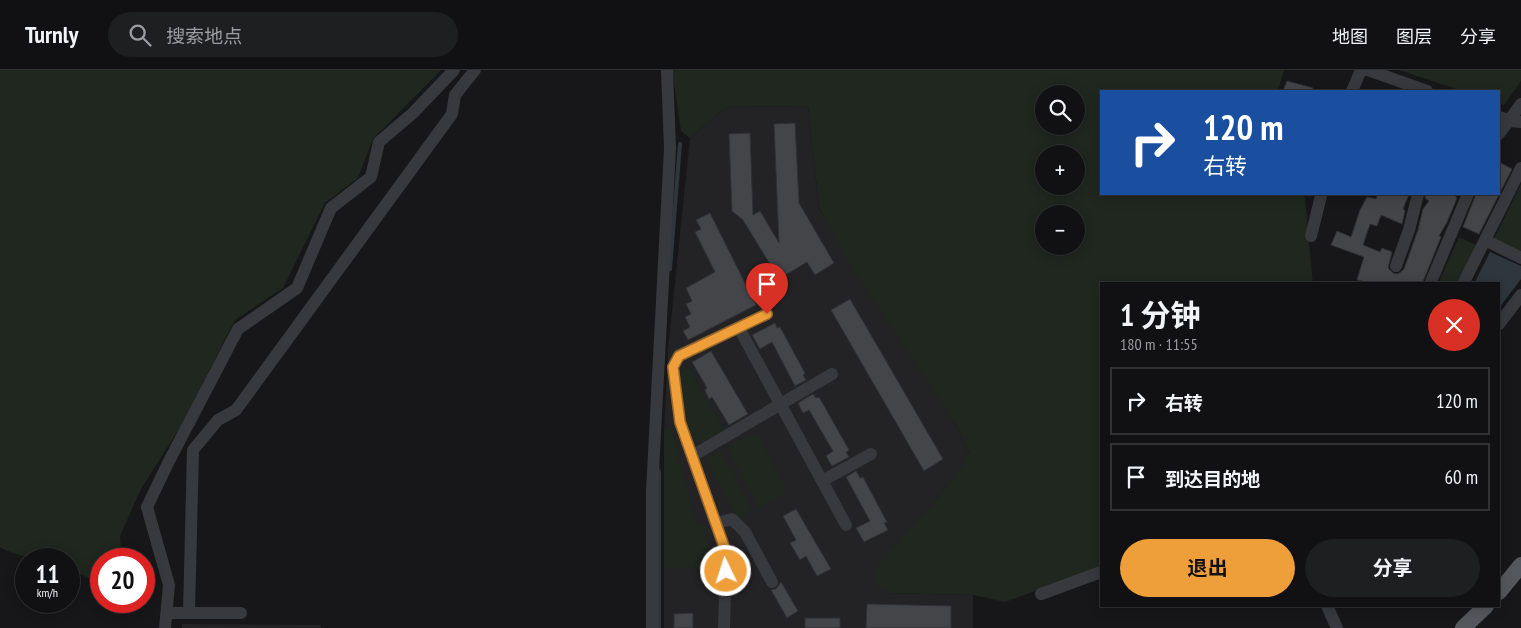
<!DOCTYPE html>
<html lang="zh">
<meta charset="utf-8">
<style>
:root{--surface:#111113;--page:#1e1f21;--text:#f1f3f6;--muted:#9c9da0;--line:#303133;--accent:#ee9f3a}
body{margin:0;font-family:"PT Sans Narrow","Noto Sans SC",sans-serif;background:var(--page);color:var(--text);height:100vh;display:flex;flex-direction:column;font-size:19px;white-space:nowrap}
*{box-sizing:border-box;margin:0}
p{font-size:16px;color:var(--muted)}
.icon{flex:none;width:28px;height:28px;fill:none;stroke:currentColor;stroke-width:2;stroke-linecap:round;stroke-linejoin:round}
.map{position:relative;flex:1;overflow:hidden}
.side{position:absolute;left:1100px;top:212px;width:400px;height:325px;display:flex;flex-direction:column;background:var(--surface);border-radius:0px;box-shadow:0 2px 12px #0003,0 0 0 1px var(--line)}
.side>*{flex:none}
.guide{position:absolute;left:1100px;top:20px;width:400px;height:105px;border-radius:0px;box-shadow:0 2px 12px #0003,0 0 0 1px var(--line);background:#1a4fa0;color:#fff;overflow:hidden}
.buttons{position:absolute;left:1035px;top:15px;display:grid;gap:10px}
.buttons a{display:grid;place-items:center;width:50px;height:50px;border-radius:50%;background:var(--surface);box-shadow:0 2px 12px #0003,0 0 0 1px var(--line);font-size:25px}
.speed{position:absolute;left:15px;top:478px;display:flex;gap:10px;font-size:25px;font-weight:700;text-align:center}
.speed>*{display:grid;place-content:center;width:65px;height:65px;border-radius:50%;background:var(--surface);box-shadow:0 2px 12px #0003,0 0 0 1px var(--line);line-height:1}
.speed small{font-size:12px;font-weight:400}
.speed .limit{border:8px solid #d22;background:#fff;color:#111}
.pin{position:absolute;display:grid;place-items:center;width:42px;height:42px;color:#fff;margin:-51px -21px;border-radius:50% 50% 50% 0;rotate:-45deg;box-shadow:0 0 5px #0007}
.pin .icon{rotate:45deg}
.me{position:absolute;width:55px;margin:-28px;rotate:356deg;stroke-linejoin:round;filter:drop-shadow(0 0 4px #0008)}
.turn{display:flex;align-items:center;gap:18px;height:105px;padding:0 20px;font-size:22px}
.turn .icon{width:65px;height:65px;stroke-width:2.5}
.turn b{display:block;font-size:35px;line-height:42px}
.round{display:grid;place-items:center;flex:none;width:52px;height:52px;border-radius:26px;background:var(--page)}
.summary{display:flex;align-items:center;justify-content:space-between;height:85px;padding:0 20px}
h1{font-size:30px;font-weight:700;line-height:38px}
.cta{display:flex;gap:10px;margin-top:auto;padding:10px 20px}
.cta a{flex:1;height:58px;border-radius:30px;background:var(--accent);color:#111;font-size:20px;font-weight:700;line-height:58px;text-align:center}
.cta a+a{background:var(--page);color:var(--text)}
ul{padding:0;list-style:none}
li{display:flex;align-items:center;gap:15px;height:68px;margin:0 10px 8px;padding:0 10px;border:2px solid var(--line);border-radius:0px}
li div{flex:1}
li b{display:block;font-size:19px}
li em{font-style:normal}
header{display:flex;align-items:center;gap:30px;box-sizing:border-box;height:70px;padding:0 25px;background:var(--surface);border-bottom:1px solid var(--line)}
header strong{font-size:24px}
nav{display:flex;gap:28px;margin-inline-start:auto;font-size:18px}
.search{width:350px;height:45px;background:var(--page);display:flex;align-items:center;gap:12px;box-sizing:border-box;padding:0 18px;border-radius:28px;color:var(--muted);font-size:19px}
.map>svg:first-child{display:block}
.built{fill:#232326}
.green{fill:#1f271f;fill-rule:evenodd}
.water{fill:#2d373d}
.lines{fill:none;stroke-linecap:round;stroke-linejoin:round}
.stream{stroke:#2d373d;stroke-width:4}
.building{fill:#434549;stroke:#313135}
.minor{stroke:#38393e;stroke-width:12}
.major{stroke:#54575d;stroke-width:16}
.route-casing{stroke:#9b6726;stroke-width:12}
.route{stroke:#ee9f3a;stroke-width:9}
</style>
<header>
<strong>Turnly</strong>
<div class="search"><svg class="icon" aria-label="search" viewBox="0 0 24 24"><circle cx="10" cy="10" r="6"/><path d="M15 15l6 6"/></svg>搜索地点</div>
<nav><a>地图</a><a>图层</a><a>分享</a></nav>
</header>
<div class="map">
<svg width="1521" height="558" viewBox="0 0 1521 558">
<rect width="100%" height="100%" fill="#171719"/>
<path class="built" d="M808,36L819,138L955,353L969,382L962,398L931,436L887,523L973,525V558H664V359L668,280L690,68L726,37Z
M182,554L321,555V558H182Z"/>
<path class="green" d="M0,0H441L373,69L358,108L325,133L283,218L235,250L182,354L141,419L120,466L122,489H101V509H91L69,499V489C46,489 21,489 0,477Z
M672,0H1284L1278,21H1101V124H1302L1305,129L1313,214H1101V497L1005,532L973,525L887,523L876,516L874,499L931,436L961,398L969,382L955,353L852,198L819,137L808,36L726,37L690,68L681,61ZM1044,24H1076V56H1044ZM1044,84H1076V116H1044ZM1044,144H1076V176H1044Z
M1399,0H1521V11L1504,35L1499,33V21H1462Z
M1521,114V182L1494,169Z
M1459,167L1476,175L1457,214H1438Z
M687,295L724,360L697,375L684,353L680,315L681,305Z
M671,357L696,454L705,455L713,497L664,498V359Z
M751,364L759,366L785,416L784,424L759,438L726,377Z
M720,380L753,440L738,449L705,388Z"/>
<path class="water" d="M1490,182L1521,196V209L1499,238V214H1474Z"/>
<g class="lines">
<path class="stream" d="M670,199L680,74
M659,558V401"/>
</g>
<path class="building" d="M1287,11L1313,18L1312,21H1283Z
M795,53L799,133L834,193L815,205L807,192L779,209L743,150L732,141L729,64L750,63L753,145L760,141L779,173L774,54Z
M1499,92L1512,99L1479,164L1463,157L1476,124H1499Z
M1378,124H1409L1403,139L1405,141L1402,154L1381,145L1377,156L1370,154L1363,175L1380,182L1382,178L1392,182L1388,198L1393,203L1397,204L1401,202L1404,199L1418,160L1423,139L1429,131L1425,128L1426,124H1453L1457,128L1447,152L1439,166L1441,167L1422,214H1361L1362,211L1357,210L1364,187L1331,175L1337,161L1351,167L1360,140L1367,127L1376,129Z
M710,143L756,235L688,270L683,261L690,257L685,247L691,244L686,234L692,231L686,218L715,202L695,162L701,159L696,150Z
M850,229L943,389L924,401L831,240Z
M775,253L777,258L780,257L805,303L803,305L806,310L795,316L772,272L760,279L752,265Z
M711,281L748,344L729,355L712,327L709,329L705,320L707,318L692,292Z
M813,324L816,328L819,327L849,380L846,382L849,387L832,396L826,386L833,381L809,340L803,343L798,333Z
M856,401L860,408L863,407L887,452L884,453L888,460L864,472L856,458L870,451L846,407Z
M796,439L831,499L817,506L806,486L800,490L790,473L796,470L783,446Z
M781,512L798,541L787,548L771,520L776,519Z
M867,534L951,536V558H866Z
M693,543V558H674V544Z
M805,548H840V558H805Z"/>
<g class="lines">
<path class="minor" d="M1368,0L1427,21
M1352,21L1361,0
M1499,47L1512,51L1521,52
M1499,64L1521,34
M1311,166L1321,126L1320,124
M1485,170L1521,188
M1396,196L1409,160L1418,124
M1430,214L1468,124
M1463,214L1521,98
M1499,254L1521,225
M739,258L846,455
M692,386L832,304
M822,411L871,384
M716,453L732,449L745,462L772,512
M1041,524L1101,502
M1327,536L1337,558
M167,543H189L193,380L218,350L236,340L452,44L455,25L475,0
M189,543H241
M165,558L169,515L147,437L168,393L238,259L297,218L331,138L371,107L379,72L413,43L454,0
M652,558V421L670,78L667,0
M724,558L726,483L680,352L673,297L679,285L767,244"/>
<path class="major" d="M1499,522L1521,495
M1463,558L1486,536"/>
</g>
<g class="lines">
<defs>
<path id="route" d="M726,501V482L680,352L673,297L679,286L767,244"/>
</defs>
<use href="#route" class="route-casing"/>
<use href="#route" class="route"/>
</g>
</svg>
<div class="buttons">
<a><svg class="icon" aria-label="search" viewBox="0 0 24 24"><circle cx="10" cy="10" r="6"/><path d="M15 15l6 6"/></svg></a>
<a>+</a>
<a>−</a>
</div>
<div class="speed"><div>11<small>km/h</small></div><div class="limit">20</div></div>
<div class="pin" style="left:767px;top:244px;background:#d93025"><svg class="icon" aria-label="arrive" viewBox="0 0 24 24"><path d="M6 21V4h12l-3 4 3 4H6"/></svg></div>
<svg class="me" style="left:726px;top:501px" viewBox="-20 -20 40 40"><circle r="17" fill="#ee9f3a" stroke="#fff" stroke-width="3"/><path d="M0-11L8 9 0 5-8 9z" fill="#fff"/></svg>
<div class="guide">
<div class="turn"><svg class="icon" aria-label="right" viewBox="0 0 24 24"><path d="M7 20v-9h11M14 6l5 5-5 5"/></svg><div><b>120 m</b>右转</div></div>
</div>
<section class="side">
<div class="summary"><div><h1>1 分钟</h1><p>180 m · 11:55</p></div><a class="round" style="background:#d93025;color:#fff"><svg class="icon" aria-label="close" viewBox="0 0 24 24"><path d="M6 6l12 12M18 6L6 18"/></svg></a></div>
<ul>
<li><svg class="icon" aria-label="right" viewBox="0 0 24 24"><path d="M7 20v-9h11M14 6l5 5-5 5"/></svg><div><b>右转</b></div><em>120 m</em></li>
<li><svg class="icon" aria-label="arrive" viewBox="0 0 24 24"><path d="M6 21V4h12l-3 4 3 4H6"/></svg><div><b>到达目的地</b></div><em>60 m</em></li>
</ul>
<div class="cta"><a>退出</a><a>分享</a></div>
</section>
</div>
